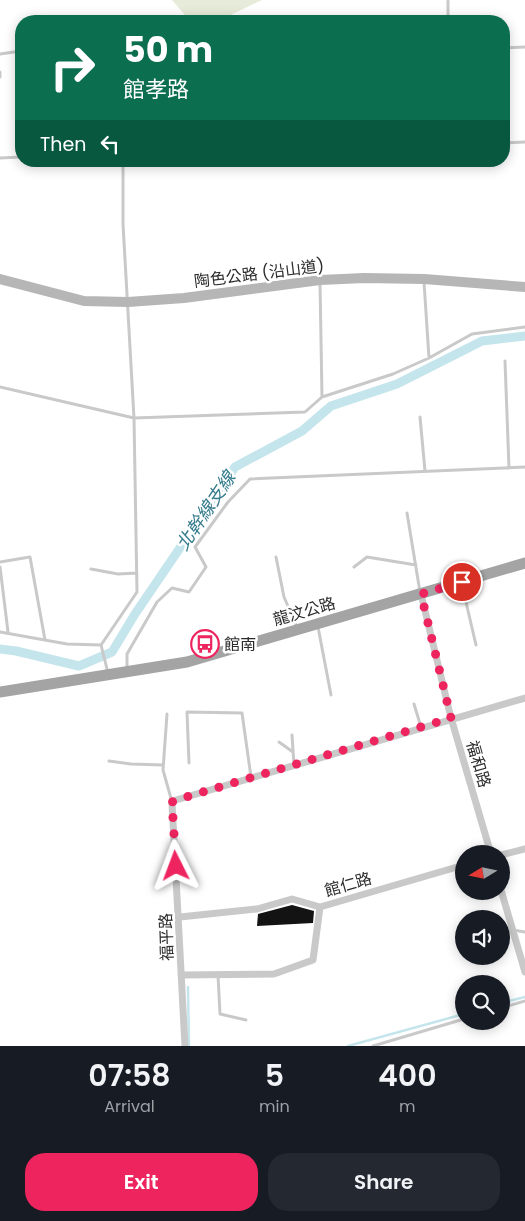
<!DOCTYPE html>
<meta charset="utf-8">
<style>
:root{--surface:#171b24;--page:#242831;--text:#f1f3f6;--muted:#9ea1a6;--accent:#ee245f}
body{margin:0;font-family:Poppins,"Noto Sans TC",sans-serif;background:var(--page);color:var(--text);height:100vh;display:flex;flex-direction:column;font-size:19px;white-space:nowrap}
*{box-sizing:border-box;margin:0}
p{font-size:16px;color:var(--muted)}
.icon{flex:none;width:28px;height:28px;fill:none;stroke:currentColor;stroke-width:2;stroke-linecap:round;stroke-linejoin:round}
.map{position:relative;height:1046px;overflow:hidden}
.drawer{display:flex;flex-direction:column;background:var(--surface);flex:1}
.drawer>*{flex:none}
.top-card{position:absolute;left:15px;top:15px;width:495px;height:152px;border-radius:20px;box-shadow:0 2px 12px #0003;background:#0b6e4f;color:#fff;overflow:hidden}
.needle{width:32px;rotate:260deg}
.buttons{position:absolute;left:455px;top:845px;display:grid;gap:10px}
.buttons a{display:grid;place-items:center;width:55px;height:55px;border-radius:50%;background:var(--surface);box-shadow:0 2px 12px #0003;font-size:25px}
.pin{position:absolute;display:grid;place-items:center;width:42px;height:42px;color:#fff;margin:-21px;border:2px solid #fff;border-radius:50%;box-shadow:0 1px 5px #0007}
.me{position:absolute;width:55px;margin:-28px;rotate:357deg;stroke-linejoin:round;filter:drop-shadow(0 0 4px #0008)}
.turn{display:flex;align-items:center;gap:18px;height:105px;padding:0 25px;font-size:22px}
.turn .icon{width:65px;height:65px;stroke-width:2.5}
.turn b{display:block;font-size:35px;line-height:42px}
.then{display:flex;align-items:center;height:48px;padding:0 25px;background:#0003;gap:10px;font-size:19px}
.eta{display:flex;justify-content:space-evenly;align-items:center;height:85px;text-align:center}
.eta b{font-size:30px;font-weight:600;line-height:35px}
.primary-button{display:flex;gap:10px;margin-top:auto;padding:10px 25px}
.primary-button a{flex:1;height:58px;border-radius:20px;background:var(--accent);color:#fff;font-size:20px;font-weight:600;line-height:58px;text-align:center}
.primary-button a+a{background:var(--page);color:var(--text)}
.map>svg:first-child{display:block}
.green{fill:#e7ebd9}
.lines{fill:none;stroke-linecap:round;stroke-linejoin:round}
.stream{stroke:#c4e5ec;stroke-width:2.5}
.canal{stroke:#c4e5ec;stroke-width:9}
.building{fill:#131313}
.service{stroke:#c9c9c9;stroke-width:3}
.minor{stroke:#c9c9c9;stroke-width:7}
.secondary{stroke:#b6b6b6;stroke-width:10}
.primary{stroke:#a4a4a4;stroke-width:11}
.route{stroke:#ee245f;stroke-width:9;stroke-dasharray:0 16.2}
.labels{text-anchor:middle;stroke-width:5;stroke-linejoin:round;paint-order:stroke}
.street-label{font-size:16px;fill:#2c2c2c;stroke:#fff}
.poi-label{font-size:16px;fill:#2c2c2c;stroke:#fff;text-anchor:start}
.water-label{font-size:18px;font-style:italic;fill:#357c8c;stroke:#fff}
</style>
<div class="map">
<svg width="525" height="1046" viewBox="0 0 525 1046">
<rect width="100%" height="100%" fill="#fff"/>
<path class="green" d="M172,0H262L218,21H190Z"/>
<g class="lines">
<path class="stream" d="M188,987L189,1046
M501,1003L525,997
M348,1046L464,1014"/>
<path class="canal" d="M0,649L16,651L79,666L112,652L135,614L235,467L302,431L331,406L397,384L482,341L525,336"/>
</g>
<path class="building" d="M292,905L314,911L313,923L257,926L258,914Z"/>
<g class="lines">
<path class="service" d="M448,1V21
M504,48L525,47
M0,54L21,51
M0,72V77
M504,143L525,142
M0,158L21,157
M424,282L429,358
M320,283L322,397
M505,361L509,468
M0,387L134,418L305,412L322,397L393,374L429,358L472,334L525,327
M420,417L425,471
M407,513L420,592
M276,557L284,597L297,627
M0,562L30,557L45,640
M0,567L8,632
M354,567L367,557L416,565
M91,569L118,574L137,573
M462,585L476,645
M318,627L331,695
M0,632L67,644L101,645
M127,670V654L157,602L172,588L189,592L206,567L195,547L228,502L250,479L525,467
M108,673L101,645L137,592L134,418L123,224V161
M414,704L421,727
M167,714L163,770L172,802
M292,735L294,765
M279,742L293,752
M109,761L131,764L163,765
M189,763L187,712L242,713L251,777
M513,930L525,932
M218,975L220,1014L246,1020
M501,1008L525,1001
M373,1046L464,1019"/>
<path class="minor" d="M421,594L451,718L491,854
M501,855L525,849
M501,890L525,972
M180,917L257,909L292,899L320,907L464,865
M181,975L274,974L313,960L320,907
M185,1046L172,803L176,800L525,698"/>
<path class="secondary" d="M0,279L84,301L128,302L184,298L320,280L364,278L424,279L525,287"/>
<path class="primary" d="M0,692L187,662L525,563"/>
</g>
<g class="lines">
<path class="route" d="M176,866L172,802L176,800L451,718L421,594L462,582"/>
</g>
<defs>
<symbol id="bus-ring" viewBox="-11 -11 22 22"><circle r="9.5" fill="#fff" stroke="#ee245f" stroke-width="1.5"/><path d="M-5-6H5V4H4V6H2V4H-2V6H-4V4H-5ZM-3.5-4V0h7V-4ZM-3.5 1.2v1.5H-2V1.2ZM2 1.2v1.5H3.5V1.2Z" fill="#ee245f"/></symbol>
</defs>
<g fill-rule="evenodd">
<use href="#bus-ring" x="189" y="628" width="32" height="32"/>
</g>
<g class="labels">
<g class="street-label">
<text transform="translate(259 273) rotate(-7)" y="6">陶色公路 (沿山道)</text>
<text transform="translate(304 611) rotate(-16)" y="6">龍汶公路</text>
<text transform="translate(479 764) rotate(74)" y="6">福和路</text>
<text transform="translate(348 884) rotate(-16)" y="6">館仁路</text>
<text transform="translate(166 937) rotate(-92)" y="6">福平路</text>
</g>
<g class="poi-label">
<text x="224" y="650">館南</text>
</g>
<g class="water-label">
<text transform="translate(206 511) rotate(-56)" y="6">北幹線支線</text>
</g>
</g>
</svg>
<div class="buttons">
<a><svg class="needle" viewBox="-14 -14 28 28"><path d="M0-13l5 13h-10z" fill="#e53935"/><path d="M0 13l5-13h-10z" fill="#9ea1a6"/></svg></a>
<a><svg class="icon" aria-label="sound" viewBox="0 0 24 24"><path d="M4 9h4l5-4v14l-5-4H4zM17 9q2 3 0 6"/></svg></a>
<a><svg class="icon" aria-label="search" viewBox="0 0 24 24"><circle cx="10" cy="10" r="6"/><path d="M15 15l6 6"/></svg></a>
</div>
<div class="pin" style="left:462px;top:582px;background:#d93025"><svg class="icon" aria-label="arrive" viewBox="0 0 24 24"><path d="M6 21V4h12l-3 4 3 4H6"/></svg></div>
<svg class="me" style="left:176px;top:866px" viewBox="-20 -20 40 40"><path d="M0-17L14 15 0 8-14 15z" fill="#ee245f" stroke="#fff" stroke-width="4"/></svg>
<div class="top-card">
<div class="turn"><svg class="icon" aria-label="right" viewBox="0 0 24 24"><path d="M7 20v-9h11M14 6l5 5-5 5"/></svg><div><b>50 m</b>館孝路</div></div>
<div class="then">Then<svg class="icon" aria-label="left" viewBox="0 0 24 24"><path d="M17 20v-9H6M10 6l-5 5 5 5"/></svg></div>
</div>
</div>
<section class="drawer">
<div class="eta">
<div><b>07:58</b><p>Arrival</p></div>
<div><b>5</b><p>min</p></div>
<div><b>400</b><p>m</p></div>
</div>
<div class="primary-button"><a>Exit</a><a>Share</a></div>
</section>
